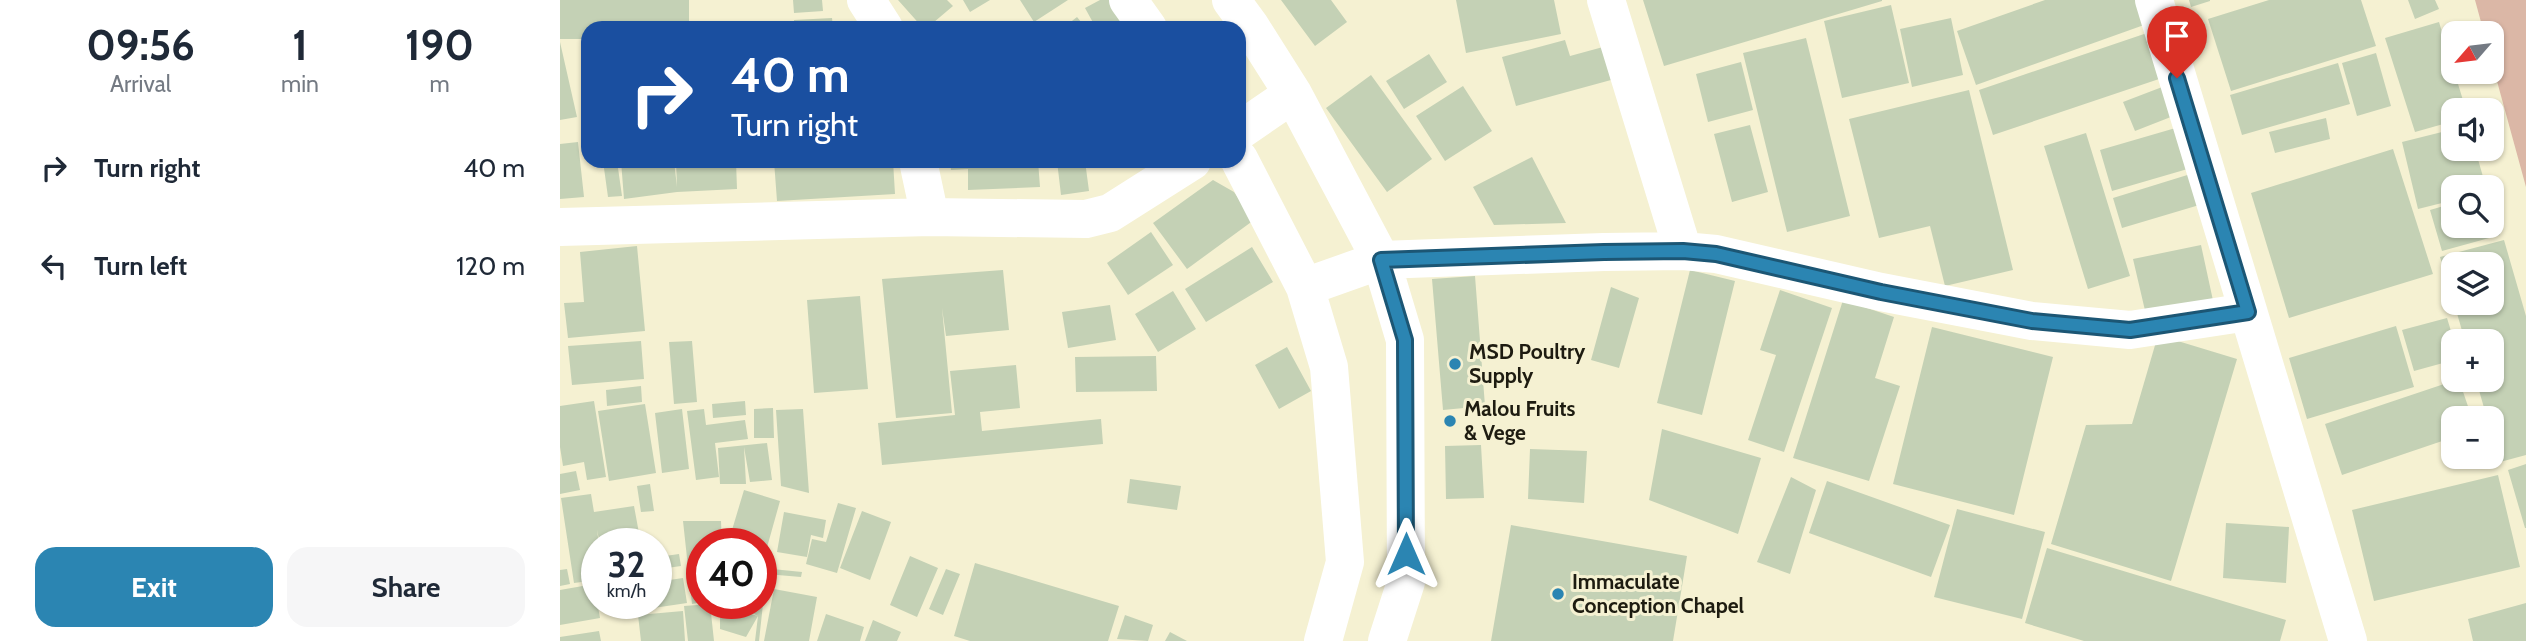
<!DOCTYPE html>
<meta charset="utf-8">
<style>
:root{--surface:#fff;--page:#f6f6f7;--text:#1f2937;--muted:#747a83;--accent:#2b85b2}
body{margin:0;font-family:Cabin,sans-serif;background:var(--page);color:var(--text);height:100vh;display:flex;flex-direction:column;font-size:26px;white-space:nowrap}
*{box-sizing:border-box;margin:0}
p{font-size:23px;color:var(--muted)}
.icon{flex:none;width:38px;height:38px;fill:none;stroke:currentColor;stroke-width:2;stroke-linecap:round;stroke-linejoin:round}
.map{position:relative;flex:1;overflow:hidden}
.panel{display:flex;flex-direction:column;background:var(--surface);width:560px}
.panel>*{flex:none}
.hud{position:absolute;left:21px;top:21px;width:665px;height:147px;border-radius:21px;box-shadow:0 2px 5px #0004;background:#1a4fa0;color:#fff;overflow:hidden}
.needle{width:46px;rotate:242deg}
.tools{position:absolute;left:1881px;top:21px;display:grid;gap:14px}
.tools a{display:grid;place-items:center;width:63px;height:63px;border-radius:14px;background:var(--surface);box-shadow:0 2px 5px #0004;font-size:35px}
.speed{position:absolute;left:21px;top:528px;display:flex;gap:14px;font-size:35px;font-weight:700;text-align:center}
.speed>*{display:grid;place-content:center;width:91px;height:91px;border-radius:50%;background:var(--surface);box-shadow:0 2px 5px #0004;line-height:1}
.speed small{font-size:18px;font-weight:400}
.speed .limit{border:10px solid #d22;background:#fff;color:#111}
.pin{position:absolute;display:grid;place-items:center;width:60px;height:60px;color:#fff;margin:-72px -30px;border-radius:50% 50% 50% 0;rotate:-45deg;box-shadow:0 0 7px #0007}
.pin .icon{rotate:45deg}
.me{position:absolute;width:77px;margin:-38px;rotate:0deg;stroke-linejoin:round;filter:drop-shadow(0 0 5px #0008)}
.turn{display:flex;align-items:center;gap:24px;height:147px;padding:0 35px;font-size:32px}
.turn .icon{width:91px;height:91px;stroke-width:2.5}
.turn b{display:block;font-size:49px;line-height:60px}
.eta{display:flex;justify-content:space-evenly;align-items:center;height:119px;text-align:center}
.eta b{font-size:42px;font-weight:700;line-height:49px}
.action{display:flex;gap:14px;margin-top:auto;padding:14px 35px}
.action a{flex:1;height:80px;border-radius:21px;background:var(--accent);color:#fff;font-size:28px;font-weight:700;line-height:80px;text-align:center}
.action a+a{background:var(--page);color:var(--text)}
ul{padding:0;list-style:none}
li{display:flex;align-items:center;gap:21px;height:98px;padding:0 35px}
li div{flex:1}
li b{display:block;font-size:26px}
li em{font-style:normal}
main{display:flex;flex:1;min-height:0}
.map>svg:first-child{display:block}
.green{fill:#dbb7a6}
.building{fill:#c4d1b5}
.lines{fill:none;stroke-linecap:round;stroke-linejoin:round}
.minor{stroke:#fff;stroke-width:38}
.route-casing{stroke:#1c5674;stroke-width:18}
.route{stroke:#2b85b2;stroke-width:12}
.poi-dot{fill:#2b85b2;stroke:#f5f1d2;stroke-width:2.5}
.labels{text-anchor:middle;stroke-width:6;stroke-linejoin:round;paint-order:stroke}
.poi-label{font-size:21px;font-weight:bold;fill:#1e1c11;stroke:#f5f1d2;text-anchor:start}
</style>
<main>
<section class="panel">
<div class="eta">
<div><b>09:56</b><p>Arrival</p></div>
<div><b>1</b><p>min</p></div>
<div><b>190</b><p>m</p></div>
</div>
<ul>
<li><svg class="icon" aria-label="right" viewBox="0 0 24 24"><path d="M7 20v-9h11M14 6l5 5-5 5"/></svg><div><b>Turn right</b></div><em>40 m</em></li>
<li><svg class="icon" aria-label="left" viewBox="0 0 24 24"><path d="M17 20v-9H6M10 6l-5 5 5 5"/></svg><div><b>Turn left</b></div><em>120 m</em></li>
</ul>
<div class="action"><a>Exit</a><a>Share</a></div>
</section>
<div class="map">
<svg width="1966" height="641" viewBox="0 0 1966 641">
<rect width="100%" height="100%" fill="#f5f1d2"/>
<path class="green" d="M1915,0H1966V187L1932,63V33H1924Z"/>
<path class="building" d="M0,0H129V28H28V39H0Z
M233,0H262L263,11L234,13Z
M338,0H387L393,6L367,28H363Z
M403,0H430L410,12Z
M460,0H508L474,22Z
M540,0H559L569,19L554,28H536L525,8Z
M721,0H771L787,22L755,46Z
M896,0H994L1001,34L906,53Z
M1083,0H1322V1L1104,66Z
M1485,0H1575L1584,25L1416,85L1397,31Z
M1629,0H1650V1L1631,7Z
M1709,0H1801L1816,46L1671,91L1648,19Z
M1848,0H1875L1879,9L1855,19Z
M1331,5L1349,83L1282,98L1264,21Z
M517,17L526,28H503Z
M272,18L273,28H234V20Z
M1391,18L1403,75L1352,87L1340,29Z
M1879,22L1906,110H1894V121L1855,132L1825,38Z
M469,23V28H443V26Z
M1587,33L1602,78L1433,135L1419,90Z
M1246,38L1290,216L1227,232L1183,53Z
M1005,40L1010,56L1043,47L1051,80L956,106L942,57Z
M0,42L17,117L0,120Z
M1816,53L1831,106L1797,116L1782,63Z
M869,54L887,82L844,109L826,81Z
M1181,62L1193,110L1148,122L1136,74Z
M1778,63L1790,104L1682,135L1670,95Z
M811,75L872,159L827,192L766,108Z
M1610,84L1621,113L1575,131L1563,102Z
M903,86L932,131L885,161L856,116Z
M1409,90L1453,270L1385,286L1370,226L1319,238L1289,119Z
M1766,118L1770,139L1715,153L1709,132Z
M1190,125L1208,192L1172,202L1154,134Z
M1619,127L1631,168L1552,191L1540,150Z
M1894,129V149H1915L1926,187H1894V200L1858,209L1842,142Z
M1526,133L1570,276L1528,289L1484,146Z
M18,142L24,197L0,199V144Z
M1833,149L1873,274L1729,318L1691,193Z
M972,157L1006,223L934,225L913,187Z
M43,161H57L62,196L48,197Z
M61,161H114L117,187L116,161H176L177,189L117,192L64,199Z
M214,161H333L335,194L217,201Z
M390,161H478L480,187L408,190V169L391,170Z
M497,161H525L529,191L501,195Z
M1637,172L1646,203L1562,228L1553,198Z
M653,180L674,192L694,220L627,269L593,223Z
M1894,203V226H1932L1933,211L1940,235L1882,251L1870,210Z
M591,232L613,265L568,295L547,263Z
M1944,240L1966,316V455L1940,462L1932,435V418H1927L1916,380H1932V341H1905L1894,303H1932V264H1894L1893,300L1880,257Z
M1641,245L1654,305L1587,319L1573,259Z
M77,246L85,331L8,338L4,303L24,302L20,252Z
M692,247L713,282L646,322L625,289Z
M443,270L449,330L386,336L382,308L392,413L336,418L322,279Z
M1130,270L1175,281L1142,415L1097,403Z
M915,276L925,406L883,410L872,279Z
M1051,287L1079,298L1059,368L1031,360Z
M1220,290L1272,308L1224,452L1188,440L1216,355L1200,350Z
M613,291L636,329L598,352L575,314Z
M300,296L308,389L254,393L247,300Z
M1283,300L1334,317L1315,378L1340,386L1309,481L1233,458Z
M550,305L556,340L508,348L502,312Z
M1887,318L1894,341V360L1854,371L1842,330Z
M1836,326L1854,387L1747,419L1729,358Z
M1372,327L1493,357L1454,515L1333,484Z
M1598,335L1677,359L1611,581L1491,544L1526,425L1572,424Z
M81,341L84,379L12,385L8,346Z
M132,341L137,402L114,404L109,342Z
M727,347L751,391L719,409L695,365Z
M596,356L597,391L516,392L515,357Z
M456,365L460,408L420,412L422,431L541,419L543,444L322,465L318,423L395,415L390,371Z
M1896,380H1899L1912,418H1894V437L1782,475L1765,424Z
M81,386L82,402L47,406L46,390Z
M34,401L46,477L27,480L24,462L3,466L0,447V406Z
M185,401L186,415L153,418L152,404Z
M85,404L96,473L49,481L38,411Z
M213,408L214,438H194V409Z
M122,409L129,469L102,473L95,413Z
M144,409L146,425L185,420L188,439L155,443L159,477L136,480L127,411Z
M243,409L249,493L221,486L216,410Z
M1102,429L1201,458L1178,534L1089,500Z
M207,443L212,480L190,482L184,447L186,484H160L158,448Z
M921,445L924,498L886,499L885,446Z
M970,449L1027,451L1024,503L968,499Z
M1966,464V528H1965L1948,470Z
M16,471L20,490L0,494V474Z
M1938,475L1960,567L1814,601L1792,510Z
M1231,477L1256,490L1230,574L1197,562Z
M570,479L621,486L617,510L567,503Z
M1267,481L1390,525L1371,577L1249,533Z
M90,484L94,511L81,512L77,486Z
M184,490L220,501L206,551L201,550V544H184L169,540Z
M31,494L34,512L74,506L81,544H40L37,530L39,544H37V580L14,583L1,498Z
M278,503L296,508L277,573L246,564L252,539L266,542Z
M1397,509L1485,532L1462,619L1374,597Z
M302,511L331,522L310,580L280,568Z
M224,512L266,520L263,538L251,535L247,557L217,552Z
M123,521H161L162,544H142V602L132,604Z
M1666,523L1729,527L1726,583L1663,578Z
M951,525L1127,556L1113,641H931Z
M1487,548L1726,620L1720,641H1524L1465,623Z
M119,554L121,566L100,569L98,557Z
M350,556L378,568L357,617L330,605Z
M415,563L559,606L548,641H410L394,636Z
M201,568L242,572L241,577L206,574L203,599H201Z
M7,569L10,584L0,586V570Z
M386,569L400,574L383,615L369,609Z
M123,578L127,603L80,610L79,604H96V582Z
M34,584L40,618L0,625V590Z
M214,589L257,597L249,641H204Z
M1966,603V641H1913L1908,619Z
M150,604L154,641H128L124,606Z
M174,604H203L199,641H195L198,616Z
M160,605L198,616L186,637L160,629Z
M123,611L125,641H81L78,615Z
M266,614L304,627L300,641H257Z
M565,615L593,625L588,641L557,639Z
M313,620L341,632L337,641H305Z
M39,631L41,641H0V637Z
M610,632L627,641H605Z"/>
<g class="lines">
<path class="minor" d="M306,0L324,28
M568,0L588,28
M671,0L690,26L733,94L821,260L845,340L846,582L827,641
M1046,0L1123,251
M1594,0L1788,641
M679,131L733,94
M679,159L745,287L769,367L785,562L763,641
M358,161L370,217
M0,227L370,217L526,219L550,213L632,161
M745,287L821,260L1044,252L1123,251L1156,254L1321,292L1472,321L1570,330L1688,312"/>
</g>
<g class="lines">
<defs>
<path id="route" d="M846,554L845,340L821,260L1044,252L1123,251L1156,254L1321,292L1472,321L1570,330L1688,312L1617,78"/>
</defs>
<use href="#route" class="route-casing"/>
<use href="#route" class="route"/>
</g>
<g class="poi-dot">
<circle cx="895" cy="364" r="7"/>
<circle cx="890" cy="421" r="7"/>
<circle cx="998" cy="594" r="7"/>
</g>
<g class="labels">
<g class="poi-label">
<text x="909" y="359">MSD Poultry<tspan x="909" dy="24">Supply</tspan></text>
<text x="904" y="416">Malou Fruits<tspan x="904" dy="24">&amp; Vege</tspan></text>
<text x="1012" y="589">Immaculate<tspan x="1012" dy="24">Conception Chapel</tspan></text>
</g>
</g>
</svg>
<div class="tools">
<a><svg class="needle" viewBox="-14 -14 28 28"><path d="M0-13l5 13h-10z" fill="#e53935"/><path d="M0 13l5-13h-10z" fill="#747a83"/></svg></a>
<a><svg class="icon" aria-label="sound" viewBox="0 0 24 24"><path d="M4 9h4l5-4v14l-5-4H4zM17 9q2 3 0 6"/></svg></a>
<a><svg class="icon" aria-label="search" viewBox="0 0 24 24"><circle cx="10" cy="10" r="6"/><path d="M15 15l6 6"/></svg></a>
<a><svg class="icon" aria-label="layers" viewBox="0 0 24 24"><path d="M12 4l9 5-9 5-9-5zM3 14l9 5 9-5"/></svg></a>
<a>+</a>
<a>−</a>
</div>
<div class="speed"><div>32<small>km/h</small></div><div class="limit">40</div></div>
<div class="pin" style="left:1617px;top:78px;background:#d93025"><svg class="icon" aria-label="arrive" viewBox="0 0 24 24"><path d="M6 21V4h12l-3 4 3 4H6"/></svg></div>
<svg class="me" style="left:846px;top:554px" viewBox="-20 -20 40 40"><path d="M0-17L14 15 0 8-14 15z" fill="#2b85b2" stroke="#fff" stroke-width="4"/></svg>
<div class="hud">
<div class="turn"><svg class="icon" aria-label="right" viewBox="0 0 24 24"><path d="M7 20v-9h11M14 6l5 5-5 5"/></svg><div><b>40 m</b>Turn right</div></div>
</div>
</div>
</main>
